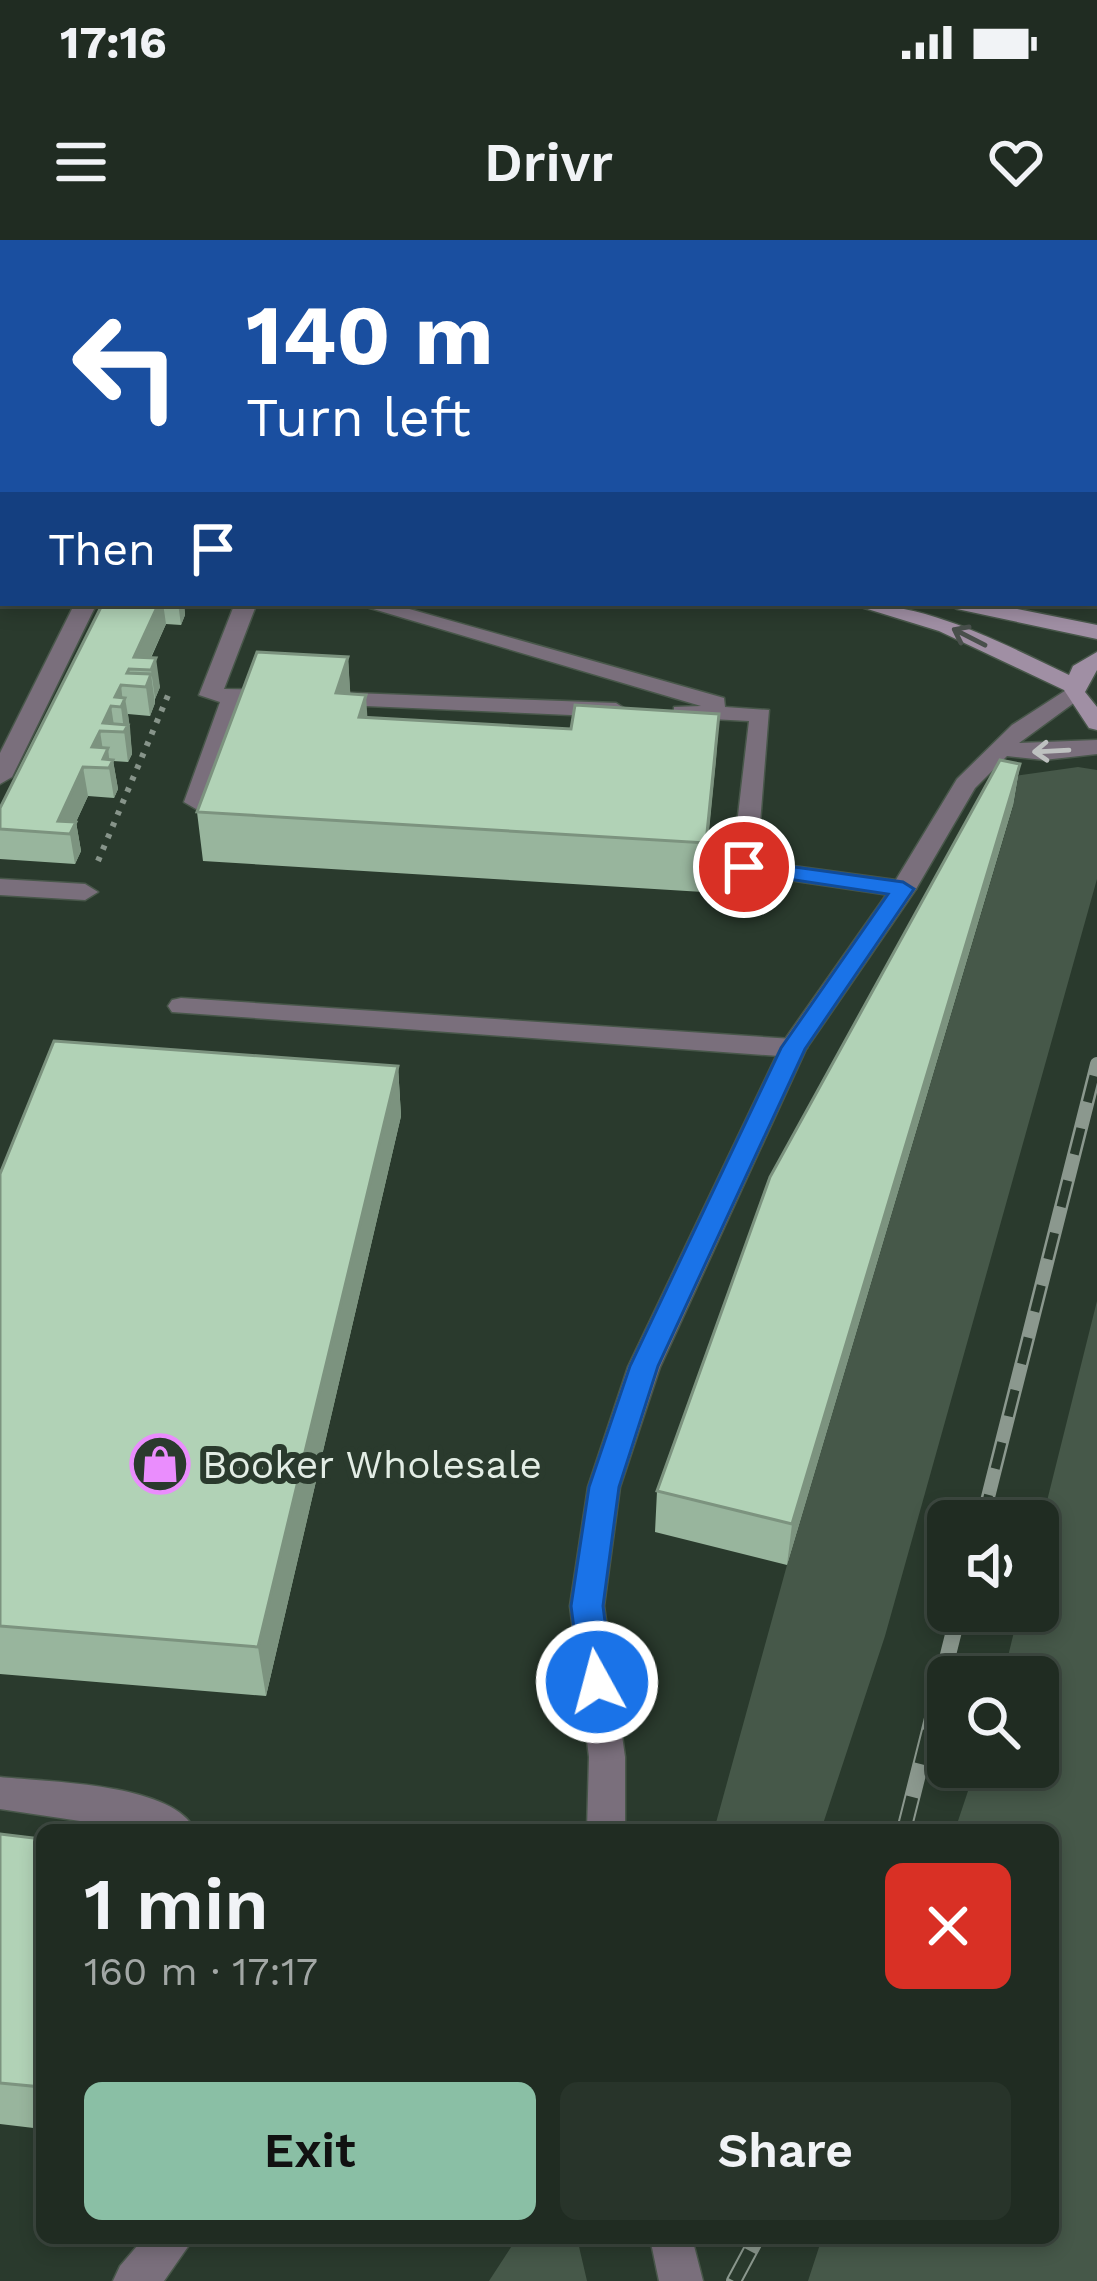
<!DOCTYPE html>
<meta charset="utf-8">
<style>
:root{--surface:#202c22;--page:#28342a;--text:#f1f3f6;--muted:#a2a7a5;--line:#3d4840;--accent:#8abfa5}
body{margin:0;font-family:"Work Sans",sans-serif;background:var(--page);color:var(--text);height:100vh;display:flex;flex-direction:column;font-size:45px;white-space:nowrap}
*{box-sizing:border-box;margin:0}
p{font-size:39px;color:var(--muted)}
.icon{flex:none;width:66px;height:66px;fill:none;stroke:currentColor;stroke-width:2;stroke-linecap:round;stroke-linejoin:round}
.map{position:relative;flex:1;overflow:hidden}
.sheet{position:absolute;left:36px;top:1584px;width:1023px;height:420px;display:flex;flex-direction:column;background:var(--surface);border-radius:18px;box-shadow:0 6px 18px #0003,0 0 0 3px var(--line)}
.sheet>*{flex:none}
.top-card{position:absolute;left:0px;top:0px;width:1098px;height:366px;box-shadow:0 6px 18px #0003,0 0 0 3px var(--line);background:#1a4fa0;color:#fff;overflow:hidden}
.fabs{position:absolute;left:927px;top:1260px;display:grid;gap:24px}
.fabs a{display:grid;place-items:center;width:132px;height:132px;border-radius:18px;background:var(--surface);box-shadow:0 6px 18px #0003,0 0 0 3px var(--line);font-size:60px}
.pin{position:absolute;display:grid;place-items:center;width:102px;height:102px;color:#fff;margin:-51px;border:6px solid #fff;border-radius:50%;box-shadow:0 3px 12px #0007}
.me{position:absolute;width:132px;margin:-66px;rotate:353deg;stroke-linejoin:round;filter:drop-shadow(0 0 9px #0008)}
.turn{display:flex;align-items:center;gap:42px;height:252px;padding:0 48px;font-size:54px}
.turn .icon{width:156px;height:156px;stroke-width:2.5}
.turn b{display:block;font-size:84px;line-height:102px}
.then{display:flex;align-items:center;height:114px;padding:0 48px;background:#0003;gap:24px;font-size:45px}
.round{display:grid;place-items:center;flex:none;width:126px;height:126px;border-radius:18px;background:var(--page)}
.overview{display:flex;align-items:center;justify-content:space-between;height:204px;padding:0 48px}
h1{font-size:72px;font-weight:600;line-height:90px}
.button{display:flex;gap:24px;margin-top:auto;padding:24px 48px}
.button a{flex:1;height:138px;border-radius:18px;background:var(--accent);color:#111;font-size:48px;font-weight:600;line-height:138px;text-align:center}
.button a+a{background:var(--page);color:var(--text)}
.status{display:flex;justify-content:space-between;align-items:center;height:84px;padding:0 60px;background:var(--surface);direction:ltr}
.status svg{height:33px;fill:currentColor}
header{display:flex;justify-content:space-between;align-items:center;height:156px;padding:0 48px;background:var(--surface);font-size:54px;font-weight:600}
.map>svg:first-child{display:block}
.green{fill:#465849}
.lines{fill:none;stroke-linecap:round;stroke-linejoin:round}
.lane-casing{stroke:#48574a;stroke-width:3}
.street-casing{stroke:#48574a;stroke-width:3}
.secondary-casing{stroke:#48574a;stroke-width:3}
.path-far1{stroke:#87948a;stroke-width:4.5;stroke-dasharray:3 6;stroke-linecap:butt}
.path{stroke:#87948a;stroke-width:6;stroke-dasharray:4.5 8;stroke-linecap:butt}
.lane{fill:#7a6f7c;fill-rule:evenodd}
.street{fill:#7a6f7c;fill-rule:evenodd}
.secondary{fill:#a08fa4;fill-rule:evenodd}
.rail-far1-casing{stroke:#8b988e;stroke-width:14}
.rail-casing{stroke:#8b988e;stroke-width:16}
.rail-far1{stroke:#2a3a2d;stroke-width:9;stroke-dasharray:27;stroke-linecap:butt}
.rail{stroke:#2a3a2d;stroke-width:12;stroke-dasharray:34;stroke-linecap:butt}
.wall{fill:#98b59d}
.shaded-wall{fill:#7c937f}
.building{fill:#b1d2b6;stroke:#7c937f;stroke-width:3}
.oneway{stroke:#484f4b}
.oneway2{stroke:#bec1c0}
.route{fill:#1a73e8;stroke:#114b97;stroke-width:3}
.labels{text-anchor:middle;stroke-width:12;stroke-linejoin:round;paint-order:stroke}
.poi-label{font-size:39px;fill:#e3ede5;stroke:#2a3a2d;text-anchor:start}
</style>
<div class="status"><b>17:16</b><svg viewBox="0 0 49 12"><path d="M0 12V9h3v3zM5 12V6h3v6zM10 12V3h3v9zM15 12V0h3v12zM26 1h20v11H26zM47 4h2v5h-2z"/></svg></div>
<header><svg class="icon" aria-label="menu" viewBox="0 0 24 24"><path d="M4 6h16M4 12h16M4 18h16"/></svg>Drivr<svg class="icon" aria-label="heart" viewBox="0 0 24 24"><path d="M12 20l-8-8c-3-5 5-10 8-4 3-6 11-1 8 4z"/></svg></header>
<div class="map">
<svg width="1097" height="2041" viewBox="0 0 1097 2041">
<rect width="100%" height="100%" fill="#2a3a2d"/>
<path class="green" d="M1078,527L1097,530V639L885,1396L821,1590H714L787,1325L1013,566L1008,537Z
M1097,1061V2041H808L822,1998H1053V1590H955L976,1527H1038V1437H1003L1019,1371H1038V1297Z
M517,1998H577L587,2041H489Z"/>
<g class="lines">
<defs>
<path id="lane" d="M235,363H257L224,449L280,450L291,457L280,464L243,463L208,562L196,569L184,562L220,462L199,455Z
M353,363H388L724,458L725,467L769,470L757,621L903,641L916,649L903,657L735,632L732,627L749,481L674,477V467L701,466Z
M328,452L616,463L627,470L616,477L320,464V454Z
M181,758L793,799L807,808L793,817L172,772L168,766L172,760Z
M0,1537C47,1542 173,1543 195,1590H140L0,1569Z
M144,1998H194L164,2041H113L120,2026Z"/>
<path id="street" d="M398,0H421L423,3H400Z
M736,0H760L762,3H738Z
M825,0H878V1L823,3Z
M0,71H3L0,85Z
M1095,302H1097V316H1095Z
M75,363H97L12,537L0,544V513Z
M1074,445L1085,452L1082,457L1019,503L1097,500V514L1044,520L1007,516L975,548L916,649L806,809L660,1127L620,1247L604,1366L625,1517V1590H587L589,1517L570,1366L588,1247L628,1127L783,802L891,648L957,539L1012,485Z
M0,639L85,644L98,652L85,660L0,655Z
M650,1998H692L703,2041H659Z"/>
<path id="secondary" d="M0,124H3V136L0,135Z
M848,363C929,363 997,401 1069,435L1073,426L1097,412V430L1085,452L1097,467V490L1089,488L1064,450L939,391Z
M946,363H988L1097,385V399L957,369Z"/>
</defs>
<use href="#lane" class="lane-casing"/>
<use href="#street" class="street-casing"/>
<use href="#secondary" class="secondary-casing"/>
<path class="path-far1" d="M0,302L3,297"/>
<path class="path" d="M98,621L169,453"/>
<use href="#lane" class="lane"/>
<use href="#street" class="street"/>
<use href="#secondary" class="secondary"/>
<defs>
<path id="rail-far1" d="M982,1281L1097,824"/>
<path id="rail" d="M904,1590L959,1371
M734,2041L757,1998"/>
</defs>
<use href="#rail-far1" class="rail-far1-casing"/>
<use href="#rail" class="rail-casing"/>
<use href="#rail-far1" class="rail-far1"/>
<use href="#rail" class="rail"/>
</g>
<path class="wall" d="M449,0H602L612,3H460Z
M922,0H1097V222H1095V3H922Z
M103,363H196L194,365H184L185,375L181,385L166,384L151,418L160,447L155,459V463L150,476L128,474L132,514L128,522L113,521L118,549L114,558L88,556L76,582L81,611L75,624L0,619V568Z
M348,417L350,454L367,478L571,489L719,474L703,652L203,621L197,572Z
M1020,524L1013,565L787,1325L655,1292L657,1251Z
M398,826L401,876L266,1456L0,1434V934Z
M0,1594L42,1599V1889L0,1884Z"/>
<path class="shaded-wall" d="M159,363H163L166,384L145,430L134,417Z
M178,363H184L185,375L181,385Z
M348,417L351,464L336,453Z
M156,418L160,447L155,459L151,430Z
M151,434L155,463L150,476L146,447Z
M121,445L123,463L125,458L130,487L132,514L128,522L121,467L115,457Z
M366,455L369,503L359,477Z
M111,466L115,492L103,483Z
M719,474L716,521L703,652L706,603Z
M100,491L104,517L108,508L110,526L113,520L118,549L114,558L109,528L92,507Z
M1020,524L1013,565L787,1325L792,1284Z
M83,527L88,556L76,582L81,611L75,624L70,594L58,581Z
M398,826L401,876L266,1456L258,1407Z"/>
<path class="building" d="M533,0H602L612,3H544Z
M792,0H830L831,3H793Z
M947,0H1097V18H1095V3H948Z
M1095,31H1097V171H1095Z
M103,363H159L134,417L156,418L151,430L129,429L127,433L151,434L146,447L121,445L115,457L125,458L121,467L111,466L103,483L128,485L124,492L100,491L92,507L108,508L103,519L113,520L109,528L83,527L58,581L76,582L70,594L0,589V568Z
M257,412L348,417L336,453L366,455L359,477L571,489L575,465L719,474L706,603L197,572Z
M1000,520L1020,524L792,1284L657,1251L770,937Z
M54,801L398,826L258,1407L0,1386V934Z
M0,1594L42,1599V1847L0,1843Z"/>
<defs><path id="oneway-shaft" d="M-6 0H5M1.5-3L5.5 0L1.5 3" fill="none" stroke-width="1.6" stroke-linecap="round" stroke-linejoin="round" transform="scale(3)"/></defs>
<use class="oneway" href="#oneway-shaft" transform="translate(969 397) rotate(-153)"/>
<use class="oneway2" href="#oneway-shaft" transform="translate(1051 511) rotate(177)"/>
<path class="route" d="M744,620L903,642L914,649L805,809L658,1126L619,1247L603,1366L613,1442L608,1451H585L581,1442L571,1366L589,1247L630,1126L781,808L888,654L736,631V622Z"/>
<defs>
<symbol id="shop-ring" viewBox="-11 -11 22 22"><circle r="9.5" fill="#2a3a2d" stroke="#ea8dfd" stroke-width="1.5"/><path d="M-5-2.5h2.3a2.7 3.5 0 0 1 5.4 0H5L5.5 6h-11ZM-1.5-2.5h3a1.5 2.3 0 0 0-3 0Z" fill="#ea8dfd"/></symbol>
</defs>
<g fill-rule="evenodd">
<use href="#shop-ring" x="127" y="1191" width="66" height="66"/>
</g>
<g class="labels">
<g class="poi-label">
<text x="202" y="1238">Booker Wholesale</text>
</g>
</g>
</svg>
<div class="fabs">
<a><svg class="icon" aria-label="sound" viewBox="0 0 24 24"><path d="M4 9h4l5-4v14l-5-4H4zM17 9q2 3 0 6"/></svg></a>
<a><svg class="icon" aria-label="search" viewBox="0 0 24 24"><circle cx="10" cy="10" r="6"/><path d="M15 15l6 6"/></svg></a>
</div>
<div class="pin" style="left:744px;top:627px;background:#d93025"><svg class="icon" aria-label="arrive" viewBox="0 0 24 24"><path d="M6 21V4h12l-3 4 3 4H6"/></svg></div>
<svg class="me" style="left:597px;top:1442px" viewBox="-20 -20 40 40"><circle r="17" fill="#1a73e8" stroke="#fff" stroke-width="3"/><path d="M0-11L8 9 0 5-8 9z" fill="#fff"/></svg>
<div class="top-card">
<div class="turn"><svg class="icon" aria-label="left" viewBox="0 0 24 24"><path d="M17 20v-9H6M10 6l-5 5 5 5"/></svg><div><b>140 m</b>Turn left</div></div>
<div class="then">Then<svg class="icon" aria-label="arrive" viewBox="0 0 24 24"><path d="M6 21V4h12l-3 4 3 4H6"/></svg></div>
</div>
<section class="sheet">
<div class="overview"><div><h1>1 min</h1><p>160 m · 17:17</p></div><a class="round" style="background:#d93025;color:#fff"><svg class="icon" aria-label="close" viewBox="0 0 24 24"><path d="M6 6l12 12M18 6L6 18"/></svg></a></div>
<div class="button"><a>Exit</a><a>Share</a></div>
</section>
</div>
